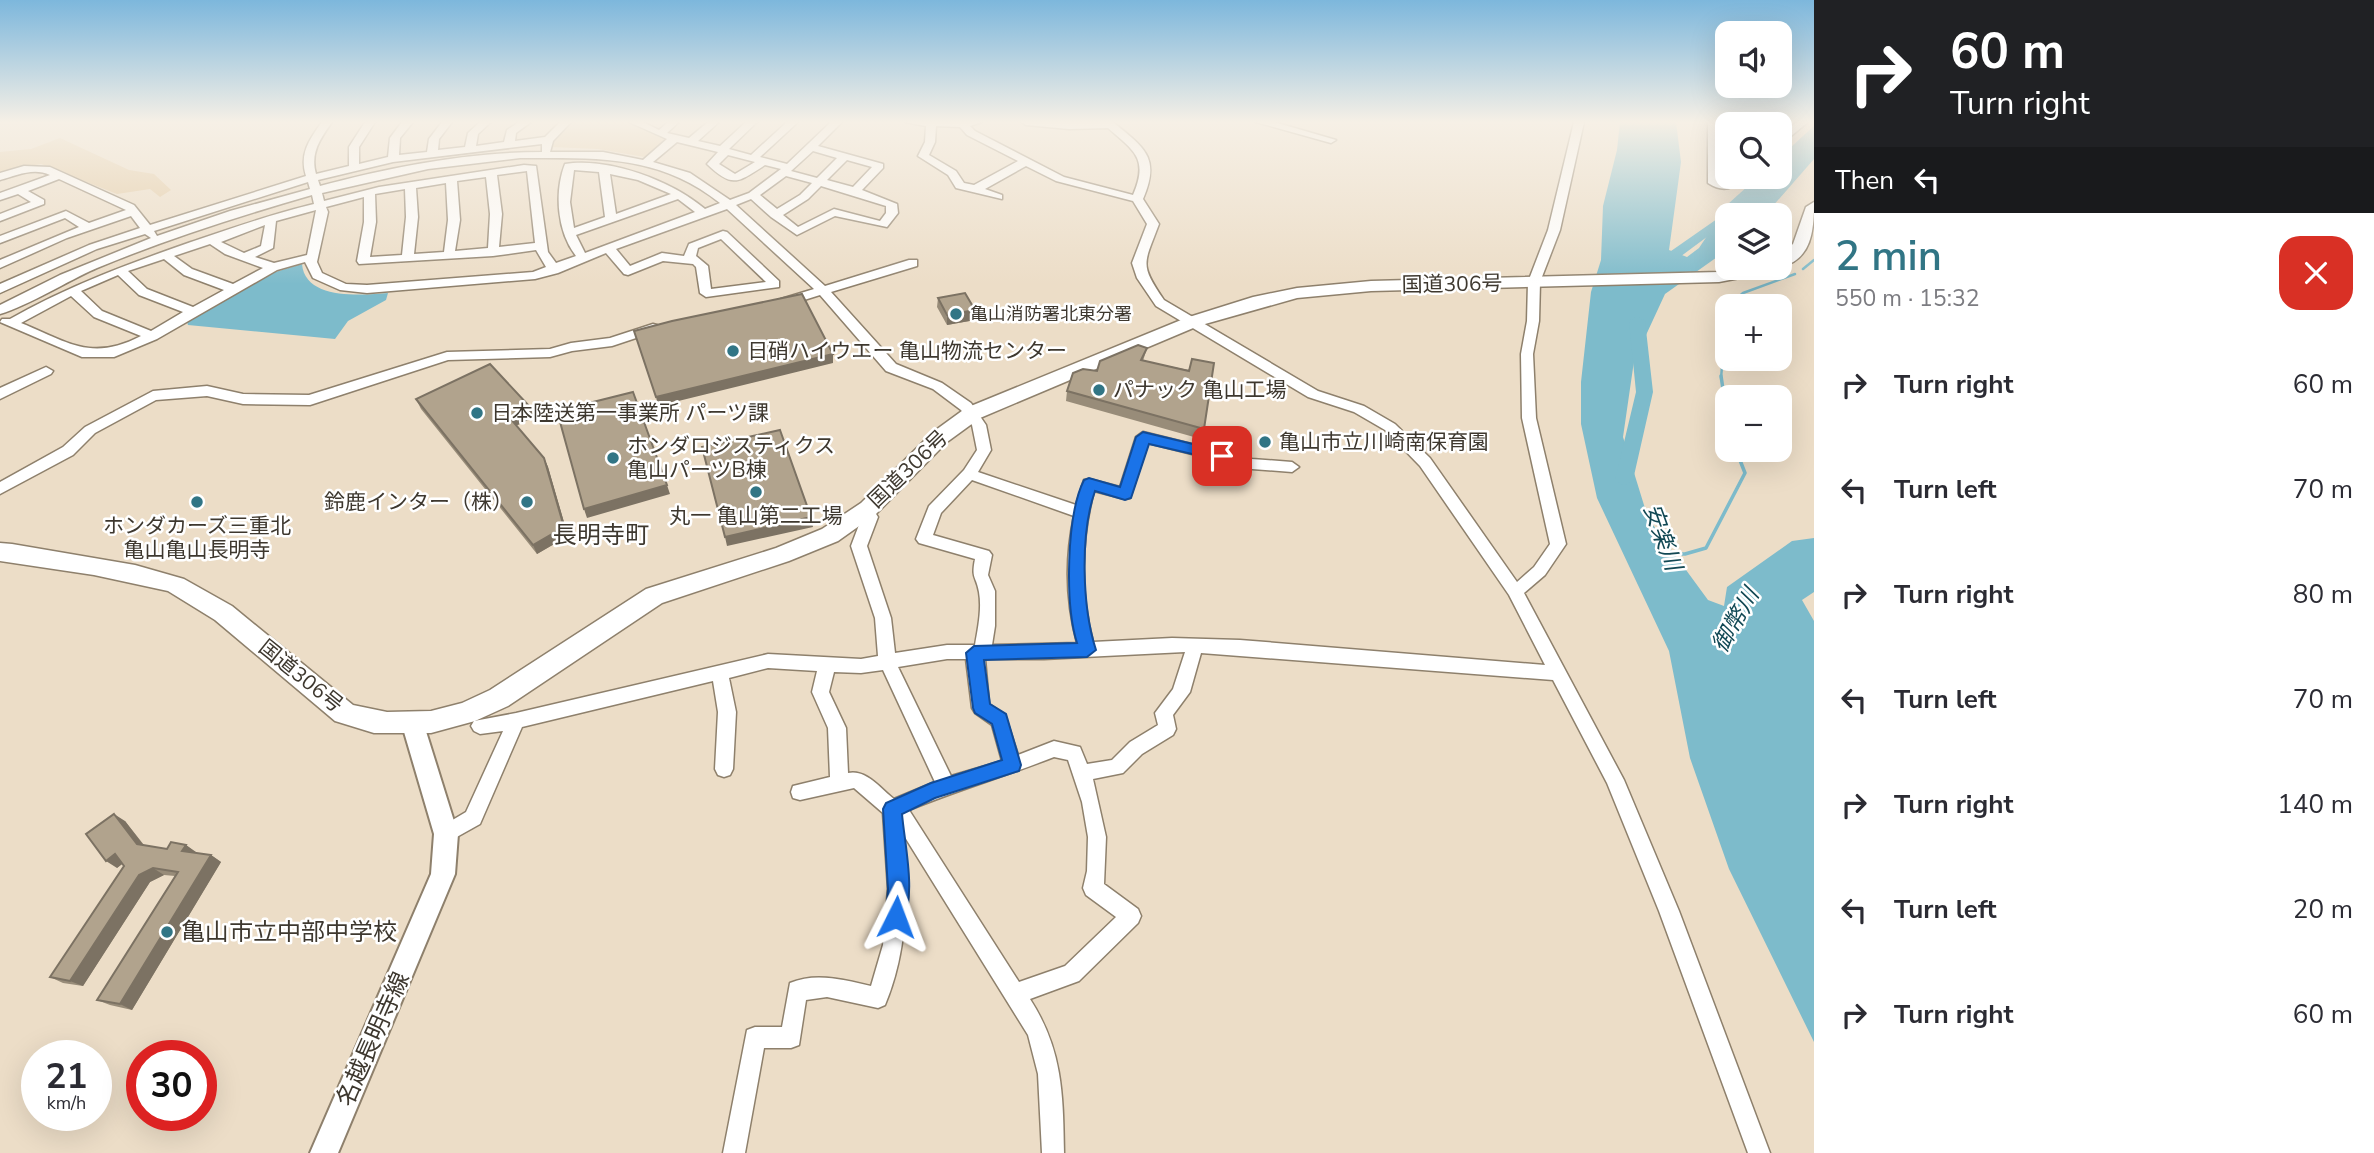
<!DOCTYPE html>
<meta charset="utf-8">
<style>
:root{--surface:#fff;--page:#f7f7f7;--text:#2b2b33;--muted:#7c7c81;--accent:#317585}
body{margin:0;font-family:"Nunito Sans","Noto Sans JP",sans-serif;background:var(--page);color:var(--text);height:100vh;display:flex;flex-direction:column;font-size:26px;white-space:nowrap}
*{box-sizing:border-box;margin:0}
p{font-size:23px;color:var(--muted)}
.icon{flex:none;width:38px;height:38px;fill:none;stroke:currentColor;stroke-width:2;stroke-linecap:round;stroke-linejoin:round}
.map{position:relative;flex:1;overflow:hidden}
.drawer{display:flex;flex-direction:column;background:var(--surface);width:560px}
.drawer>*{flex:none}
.top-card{background:#202124;color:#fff;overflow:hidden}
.buttons{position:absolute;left:1715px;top:21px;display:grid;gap:14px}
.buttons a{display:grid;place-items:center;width:77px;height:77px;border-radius:14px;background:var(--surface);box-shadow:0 7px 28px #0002;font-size:35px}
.speed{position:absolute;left:21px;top:1040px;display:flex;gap:14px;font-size:35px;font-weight:700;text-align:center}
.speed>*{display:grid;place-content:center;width:91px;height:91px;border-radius:50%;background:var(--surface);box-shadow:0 7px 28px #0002;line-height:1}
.speed small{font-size:18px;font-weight:400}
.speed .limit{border:10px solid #d22;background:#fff;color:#111}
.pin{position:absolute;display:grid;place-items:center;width:60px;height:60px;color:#fff;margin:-30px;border-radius:14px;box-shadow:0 4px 10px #0006}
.me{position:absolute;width:77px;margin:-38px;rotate:3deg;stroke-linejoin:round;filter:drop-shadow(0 0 5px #0008)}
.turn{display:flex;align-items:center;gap:24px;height:147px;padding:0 21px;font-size:32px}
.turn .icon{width:91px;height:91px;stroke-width:2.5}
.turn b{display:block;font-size:49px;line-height:60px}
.then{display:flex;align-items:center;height:66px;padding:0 21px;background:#0003;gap:14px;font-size:26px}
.round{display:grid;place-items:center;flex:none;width:74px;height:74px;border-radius:21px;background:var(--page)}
.summary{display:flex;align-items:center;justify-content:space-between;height:119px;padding:0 21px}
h1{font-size:42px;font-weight:600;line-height:52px;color:var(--accent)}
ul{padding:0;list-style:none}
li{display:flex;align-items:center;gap:21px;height:105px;padding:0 21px}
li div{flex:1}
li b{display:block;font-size:26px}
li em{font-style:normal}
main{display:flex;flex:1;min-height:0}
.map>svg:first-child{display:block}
.green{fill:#e2c9a2}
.water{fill:#7dbbcb}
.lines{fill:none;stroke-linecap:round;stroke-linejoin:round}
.stream-far1{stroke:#7dbbcb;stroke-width:2.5}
.stream{stroke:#7dbbcb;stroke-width:3.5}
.river{fill:#7dbbcb;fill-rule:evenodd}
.minor-casing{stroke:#8e806c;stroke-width:3}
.major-casing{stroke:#8e806c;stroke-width:4}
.highway-casing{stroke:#8e806c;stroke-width:3}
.minor{fill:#fff;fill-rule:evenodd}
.major{fill:#fff;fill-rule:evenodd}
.highway{fill:#fff;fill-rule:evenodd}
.wall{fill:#988c79}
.shaded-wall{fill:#7c7263}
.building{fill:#b1a38d;stroke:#7c7263;stroke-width:2}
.route{fill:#1a73e8;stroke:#114b97;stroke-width:2}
.poi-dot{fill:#317585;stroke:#fff;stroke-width:2.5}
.labels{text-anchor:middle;stroke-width:5;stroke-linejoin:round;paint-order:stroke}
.far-poi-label{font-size:18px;fill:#3e382f;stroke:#fff;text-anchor:start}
.street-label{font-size:21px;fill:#3e382f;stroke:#fff}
.poi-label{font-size:21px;fill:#3e382f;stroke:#fff;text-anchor:start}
.water-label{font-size:23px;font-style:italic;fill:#114854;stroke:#fff}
.quarter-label{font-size:24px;fill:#3e382f;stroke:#fff}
.near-poi-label{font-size:24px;fill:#3e382f;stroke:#fff;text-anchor:start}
.near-street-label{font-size:24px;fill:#3e382f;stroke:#fff}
</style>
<main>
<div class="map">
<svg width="1814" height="1153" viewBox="0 0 1814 1153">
<rect width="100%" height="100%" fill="#ecddc7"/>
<path class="green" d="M570,122H630L669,141L645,157L598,149L551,147L554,138Z
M60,138L129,170L154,174L171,190L160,197L150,189L117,194L41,164L0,172V152L31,149Z"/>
<path class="water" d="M1620,122H1676L1681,162L1669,250L1687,257L1699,248L1729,203L1758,177H1780V157L1814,126V159L1765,215H1727V250L1665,294L1634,361L1623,437L1648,518L1708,600L1724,606L1727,587L1792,541L1814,538V592L1802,600L1814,621V1042L1729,869L1690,758L1669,651L1597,498L1581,424V382L1591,292L1601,260L1603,206L1617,150Z
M302,264C305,301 364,295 388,293L386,300L348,321L335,339L188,325L187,322L272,273Z"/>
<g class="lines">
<path class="stream-far1" d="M1803,269L1814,260
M1728,306L1743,293L1795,274
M1721,378L1727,311"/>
<path class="stream" d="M1721,376L1727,415
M1668,554H1685L1706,548L1745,473L1736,450"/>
<path class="river" d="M1727,212L1733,215H1727V222L1661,271H1651V265Z
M1637,316L1645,321L1653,392L1633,480L1624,486L1615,480L1636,392L1629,321Z"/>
<defs>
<path id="minor" d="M322,122H332C320,139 310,153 316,174L349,166V147L365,122H375L359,147V164L388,157L390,138L402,122H413L400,138L399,155L427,152L429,139L442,122H452L439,139L438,150L465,147L468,133L480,122H491L478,134L476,146L504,142L507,130L519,122H531L516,133L515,141L545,137L560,122H571L553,141L550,152H603L643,160L667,139L629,122H643L659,130L668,122H679L667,133L689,138L708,122H719L698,141L720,146L746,122H757L729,149L751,155L787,122H798L760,157L787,164L831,122H842L818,146L883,164V168L862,190L897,204L898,213L887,227L835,216L797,235L771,217L751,199L736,205L825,286L909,260H917V266L831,292L896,364L942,383L971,403L986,425L991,450L978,472L1076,505L1084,480L1089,479L1120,487L1136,437L1143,432L1252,459L1292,462L1299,467L1292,472L1252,469L1148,443L1130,498L1125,499L1094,491C1081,540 1080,593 1093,642L1172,638L1240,640L1545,665L1509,595L1420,466L1385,430L1354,412L1308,397L1156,306L1137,278L1132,263L1147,224L1133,201L1056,181L1026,166L985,189L1002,195V199L956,188L948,175L918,156L925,142L926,126L905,122H982L970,126L975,131L1064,177L1133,195C1149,158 1134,151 1108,128L1069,129L1026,125L1021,122H1113C1144,148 1161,157 1143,199L1159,224C1144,264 1139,264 1164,300L1318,391L1364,406L1395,424L1430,458L1517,582L1534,567L1550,544L1522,418L1521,354L1527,321L1528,282L1548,230L1574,122H1584L1560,230L1540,282L1539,321L1533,354L1536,418L1566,544L1545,575L1524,593L1624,780L1679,911L1770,1153H1748L1659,911L1607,783L1553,680L1201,653L1190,692L1173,715L1176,729L1173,735L1142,754L1123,773L1093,779L1106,837L1104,884L1138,909L1141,916L1138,923L1079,981L1030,999C1063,1050 1063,1095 1064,1153H1042L1038,1074L1028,1035L903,834C908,893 908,950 885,1005L878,1008L827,997L806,1000L799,1045L791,1048H764L745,1153H723L747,1030L755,1027H782L790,983C816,972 844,980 871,986L883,945L888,889L883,813L854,788L800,800L793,798L791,792L793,786L830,777L828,728L812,692L817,671L768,668L729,678L736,712L733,769L730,775L724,777L718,775L715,769L718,712L713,681L522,727L480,824L446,843L439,840L437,834L439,828L466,812L503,731L480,734L474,731L471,726L474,721L516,713L768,654L861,659L878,656L875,618L851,546L862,517L859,510L866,504L871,506L878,517L867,546L891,618L895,653L947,645H975C978,628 982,609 979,592C976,575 971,580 975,559L919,543L916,539L929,506L964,470L977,450L972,425L961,410L933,389L886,371L820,295L785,306L781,305V299L814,289L727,209L616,249L630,266L662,253L684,256L689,244L723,231L727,232L779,281V287L706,297L700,293L696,267L693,264L663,261L628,275L624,274L606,253L558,273L535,279L367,293L340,290L313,278L305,262L277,270L157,339L114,357H82L0,322L2,319H10C68,286 128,264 191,242C232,228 272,214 314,204L312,195C239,216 167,239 97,268C67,281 30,305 0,314V305L60,275L151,238L145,234L97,249L0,293V284L89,245L140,228L131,216L67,238L0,268V260L79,227L65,218L0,243V236L66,211L89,223L126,210L59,179L28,191L44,200V204L0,221V214L31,202L18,194L0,200V193L50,175C33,167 16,176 0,180V173L24,166L50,167L134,205L150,225L306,176C299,154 309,140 322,122ZM936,126L960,127L967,135L1018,161L974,185L964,183L956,171L929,155L935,142ZM677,142L718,152L707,164C733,189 738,182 765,165L781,169L749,193L730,200L690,173L653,162ZM542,144V152C469,152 390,167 320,186L318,180L393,162ZM813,151L837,158L817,178L791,171ZM728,155L755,162L735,174L719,164ZM520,158C595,158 659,154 720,203L705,209C672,181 609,157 565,164C554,192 557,232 576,256L556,263L548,252L536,166L524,165L379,187L324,201L322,193L428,169ZM847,160L872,167L853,187L827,180ZM574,170L599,172L605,217L574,228L570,202ZM527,171L535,243L499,247L502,214L497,175ZM610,174L638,180L671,194L616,214ZM786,176L812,183L800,195L777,209L760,195ZM486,177L490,214L488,248L455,251L460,220L457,181ZM308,182L310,189L230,211L157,236L154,231ZM446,183L448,220L444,252L414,254L418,217L416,188ZM821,186L886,206V213L880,221L834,209L798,227L783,215L808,199ZM405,189L406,217L402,255L370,257L376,222L375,194ZM364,197V222L357,261L359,264L493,256L536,250L546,267L533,272L367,285L346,284L322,273L317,262L328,212L326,207ZM678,199L695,212L585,253L576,235ZM316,210L307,255L274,263L255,257L273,248L276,221ZM265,225L261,246L244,253L221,242ZM721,239L766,282L711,289L708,266L696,256L698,248ZM210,244L225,254L263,268L233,284L192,269L174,256ZM164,259L184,275L224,290L193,307L147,289L128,271ZM118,275L139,295L183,312L151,331L102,311L81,291ZM71,296L94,317L141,336C91,362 68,342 21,323ZM972,480L1074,516C1065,558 1066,602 1077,643L992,645L995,626V591L988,575L992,555L989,551L933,535L941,513ZM1185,652L1173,689L1155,713L1158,725L1130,742L1112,760L1087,764L1080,747L1054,741L1018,755L1005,715L989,704L985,659H1044ZM947,659H966L972,708L975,713L992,725L1002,761L951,776L898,667ZM883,670L935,782L894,799C880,788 866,769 848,773L846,728L829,692L834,672L861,673ZM1054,757L1068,760L1082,802L1088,837L1087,871L1083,888L1086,895L1116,917L1065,966L1019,982L909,810C957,790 1006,776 1054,757Z
M1256,122H1274L1336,140L1331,143Z
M1708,122H1718V181L1725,183L1734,177H1746C1734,189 1723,193 1708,183Z
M1797,122H1808L1780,145V137Z
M653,324L657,325V331L612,346L572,351L550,357L448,360L310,405L243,404L207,396L156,400L95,433L73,455L0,494V482L63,447L85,427L153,391L207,386L243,394L309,395L447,352L550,349L571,343L610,338Z
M46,367L53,371L51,374L0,399V388Z"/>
<path id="major" d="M413,716L421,718L424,725L458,834L455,874L338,1153H310L431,874L434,834L402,725L405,718Z"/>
<path id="highway" d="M1814,202C1814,230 1812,260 1780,267V254L1793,244L1806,207Z
M1740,268H1774L1771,272L1719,282L1371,291L1297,298L1198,326L980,418L947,442L876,514L838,541L789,561L662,603L508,706L475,721L431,733H374L335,721L215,620L168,591L94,575L0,561V543L12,544L135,565L184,579L232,606L353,705L387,712L431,711L462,703L490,690L646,589L776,548L822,529L861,503L933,432L966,408L1186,318L1253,297L1297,288L1371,281L1719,272Z"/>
</defs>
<use href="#minor" class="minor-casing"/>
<use href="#major" class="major-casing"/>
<use href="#highway" class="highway-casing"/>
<use href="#minor" class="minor"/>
<use href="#major" class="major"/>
<use href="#highway" class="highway"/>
</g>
<path class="wall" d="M938,298L975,310V320L947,325L937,307Z
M1147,348L1143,361L1189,370L1192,359L1204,429L1201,439L1066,401L1067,391L1097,371Z
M416,399L530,407L534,417L516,426L544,458L548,467L568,536L537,554L421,409Z
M125,821L144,845L167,849L186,845L196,853L211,855L221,862L132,1010L110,1005L97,1000L175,876L164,875L150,882L83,986L63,983L50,977L124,866L122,864L117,868Z"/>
<path class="shaded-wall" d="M975,310V320L947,325V315Z
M833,354V363L658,406L656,397Z
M530,407L534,417L513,427L509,417Z
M544,458L548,467L568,536L537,554L533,545Z
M667,485L670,494L587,518L584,509Z
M811,517L813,527L727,546L725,537Z
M114,814L125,821L148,851L137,844Z
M186,845L196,852L193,858L182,851Z
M115,854L126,861L117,868L106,861Z
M211,855L221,862L132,1010L120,1004Z
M153,868L164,875L150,882L83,986L70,981L139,875Z"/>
<path class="building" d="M965,293L975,310L947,315L938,298Z
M802,294L833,354L656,397L634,331L672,321Z
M1138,345L1147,348L1141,360L1189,371L1192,359L1214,363L1204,429L1067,391L1073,373L1083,369L1097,371L1100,361Z
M490,364L530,407L509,417L544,458L564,527L533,545L416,399Z
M633,392L667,485L584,509L557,411Z
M780,430L811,517L725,537L702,447Z
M114,814L137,844L167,849L171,842L186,845L182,851L211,855L120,1004L97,1000L178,872L153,868L139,875L70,981L50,977L124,866L115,854L106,861L86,834Z"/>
<linearGradient id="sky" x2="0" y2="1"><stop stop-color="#7db7dc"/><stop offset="0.43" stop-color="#f6f0e6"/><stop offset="1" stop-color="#f6f0e6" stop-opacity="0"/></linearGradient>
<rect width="1814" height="284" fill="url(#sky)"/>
<path class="route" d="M1143,432L1222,451L1230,456L1222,461L1149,444L1131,498L1125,500L1095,491C1080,534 1082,607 1096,650L1087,657L984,660L990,704L1006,714L1021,765L1019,771L935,798L902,814C905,847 916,892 903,924L896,927L889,924L886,917L888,889L883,809L886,803L931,783L1002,760L992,724L975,713L973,708L966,653L974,646L1077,643C1065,605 1066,516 1084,480L1089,478L1120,487L1136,437Z"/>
<g class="poi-dot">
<circle cx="956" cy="314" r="7"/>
<circle cx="733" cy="351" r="7"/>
<circle cx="1099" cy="390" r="7"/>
<circle cx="477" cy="413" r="7"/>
<circle cx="1265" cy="442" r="7"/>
<circle cx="613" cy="458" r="7"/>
<circle cx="756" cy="492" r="7"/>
<circle cx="197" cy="502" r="7"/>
<circle cx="527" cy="502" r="7"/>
<circle cx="167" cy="932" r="7"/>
</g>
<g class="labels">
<g class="far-poi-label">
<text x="970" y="320">亀山消防署北東分署</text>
</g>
<g class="street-label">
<text transform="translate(1452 284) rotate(-1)" y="7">国道306号</text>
<text transform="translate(908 469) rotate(-44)" y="7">国道306号</text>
<text transform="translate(301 676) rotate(39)" y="7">国道306号</text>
</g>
<g class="poi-label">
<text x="747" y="358">日硝ハイウエー 亀山物流センター</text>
<text x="1113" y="397">パナック 亀山工場</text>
<text x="491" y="420">日本陸送第一事業所 パーツ課</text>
<text x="1279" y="449">亀山市立川崎南保育園</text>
<text x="627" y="453">ホンダロジスティクス<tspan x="627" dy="24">亀山パーツB棟</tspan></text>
<text x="513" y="509" text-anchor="end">鈴鹿インター（株）</text>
<text x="756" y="523" text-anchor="middle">丸一 亀山第二工場</text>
<text x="197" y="533" text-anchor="middle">ホンダカーズ三重北<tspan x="197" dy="24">亀山亀山長明寺</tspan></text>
</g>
<g class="water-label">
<text transform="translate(1663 537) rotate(70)" y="8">安楽川</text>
<text transform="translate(1735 620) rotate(-60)" y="8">御幣川</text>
</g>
<g class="quarter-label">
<text x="601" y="543">長明寺町</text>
</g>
<g class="near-poi-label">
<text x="181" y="940">亀山市立中部中学校</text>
</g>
<g class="near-street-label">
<text transform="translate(373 1039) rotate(-66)" y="8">名越長明寺線</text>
</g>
</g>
</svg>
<div class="buttons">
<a><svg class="icon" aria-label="sound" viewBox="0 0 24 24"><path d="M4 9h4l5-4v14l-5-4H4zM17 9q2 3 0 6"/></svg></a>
<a><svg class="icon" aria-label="search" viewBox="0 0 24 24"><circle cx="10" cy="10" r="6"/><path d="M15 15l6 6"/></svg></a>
<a><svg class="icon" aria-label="layers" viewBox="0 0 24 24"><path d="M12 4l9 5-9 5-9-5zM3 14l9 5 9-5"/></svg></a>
<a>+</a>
<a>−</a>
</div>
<div class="speed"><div>21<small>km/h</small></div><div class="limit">30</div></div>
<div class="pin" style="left:1222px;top:456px;background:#d93025"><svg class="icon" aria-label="arrive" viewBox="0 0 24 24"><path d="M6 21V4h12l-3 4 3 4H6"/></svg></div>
<svg class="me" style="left:896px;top:917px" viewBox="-20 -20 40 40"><path d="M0-17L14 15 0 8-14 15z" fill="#1a73e8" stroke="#fff" stroke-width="4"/></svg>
</div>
<section class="drawer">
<div class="top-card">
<div class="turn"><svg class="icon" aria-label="right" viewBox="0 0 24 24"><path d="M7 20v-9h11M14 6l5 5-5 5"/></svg><div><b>60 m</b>Turn right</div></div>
<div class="then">Then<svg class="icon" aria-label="left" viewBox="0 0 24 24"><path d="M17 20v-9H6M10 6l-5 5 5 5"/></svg></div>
</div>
<div class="summary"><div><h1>2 min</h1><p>550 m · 15:32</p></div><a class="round" style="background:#d93025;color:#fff"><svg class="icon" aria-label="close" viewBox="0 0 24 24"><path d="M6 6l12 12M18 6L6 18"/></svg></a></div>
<ul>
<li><svg class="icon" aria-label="right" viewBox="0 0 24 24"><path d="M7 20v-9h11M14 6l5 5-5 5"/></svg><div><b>Turn right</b></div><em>60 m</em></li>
<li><svg class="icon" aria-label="left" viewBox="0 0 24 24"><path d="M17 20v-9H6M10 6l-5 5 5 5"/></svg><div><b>Turn left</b></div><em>70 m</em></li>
<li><svg class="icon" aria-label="right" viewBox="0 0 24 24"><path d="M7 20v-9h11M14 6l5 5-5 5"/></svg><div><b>Turn right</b></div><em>80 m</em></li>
<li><svg class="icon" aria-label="left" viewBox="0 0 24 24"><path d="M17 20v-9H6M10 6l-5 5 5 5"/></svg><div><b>Turn left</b></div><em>70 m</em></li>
<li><svg class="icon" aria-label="right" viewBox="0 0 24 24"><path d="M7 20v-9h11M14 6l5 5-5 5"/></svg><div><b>Turn right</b></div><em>140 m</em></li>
<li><svg class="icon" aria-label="left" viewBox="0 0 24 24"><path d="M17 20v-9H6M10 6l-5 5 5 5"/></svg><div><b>Turn left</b></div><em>20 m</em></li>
<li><svg class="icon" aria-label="right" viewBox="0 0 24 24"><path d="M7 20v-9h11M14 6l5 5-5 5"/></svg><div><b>Turn right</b></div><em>60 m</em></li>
</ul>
</section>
</main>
